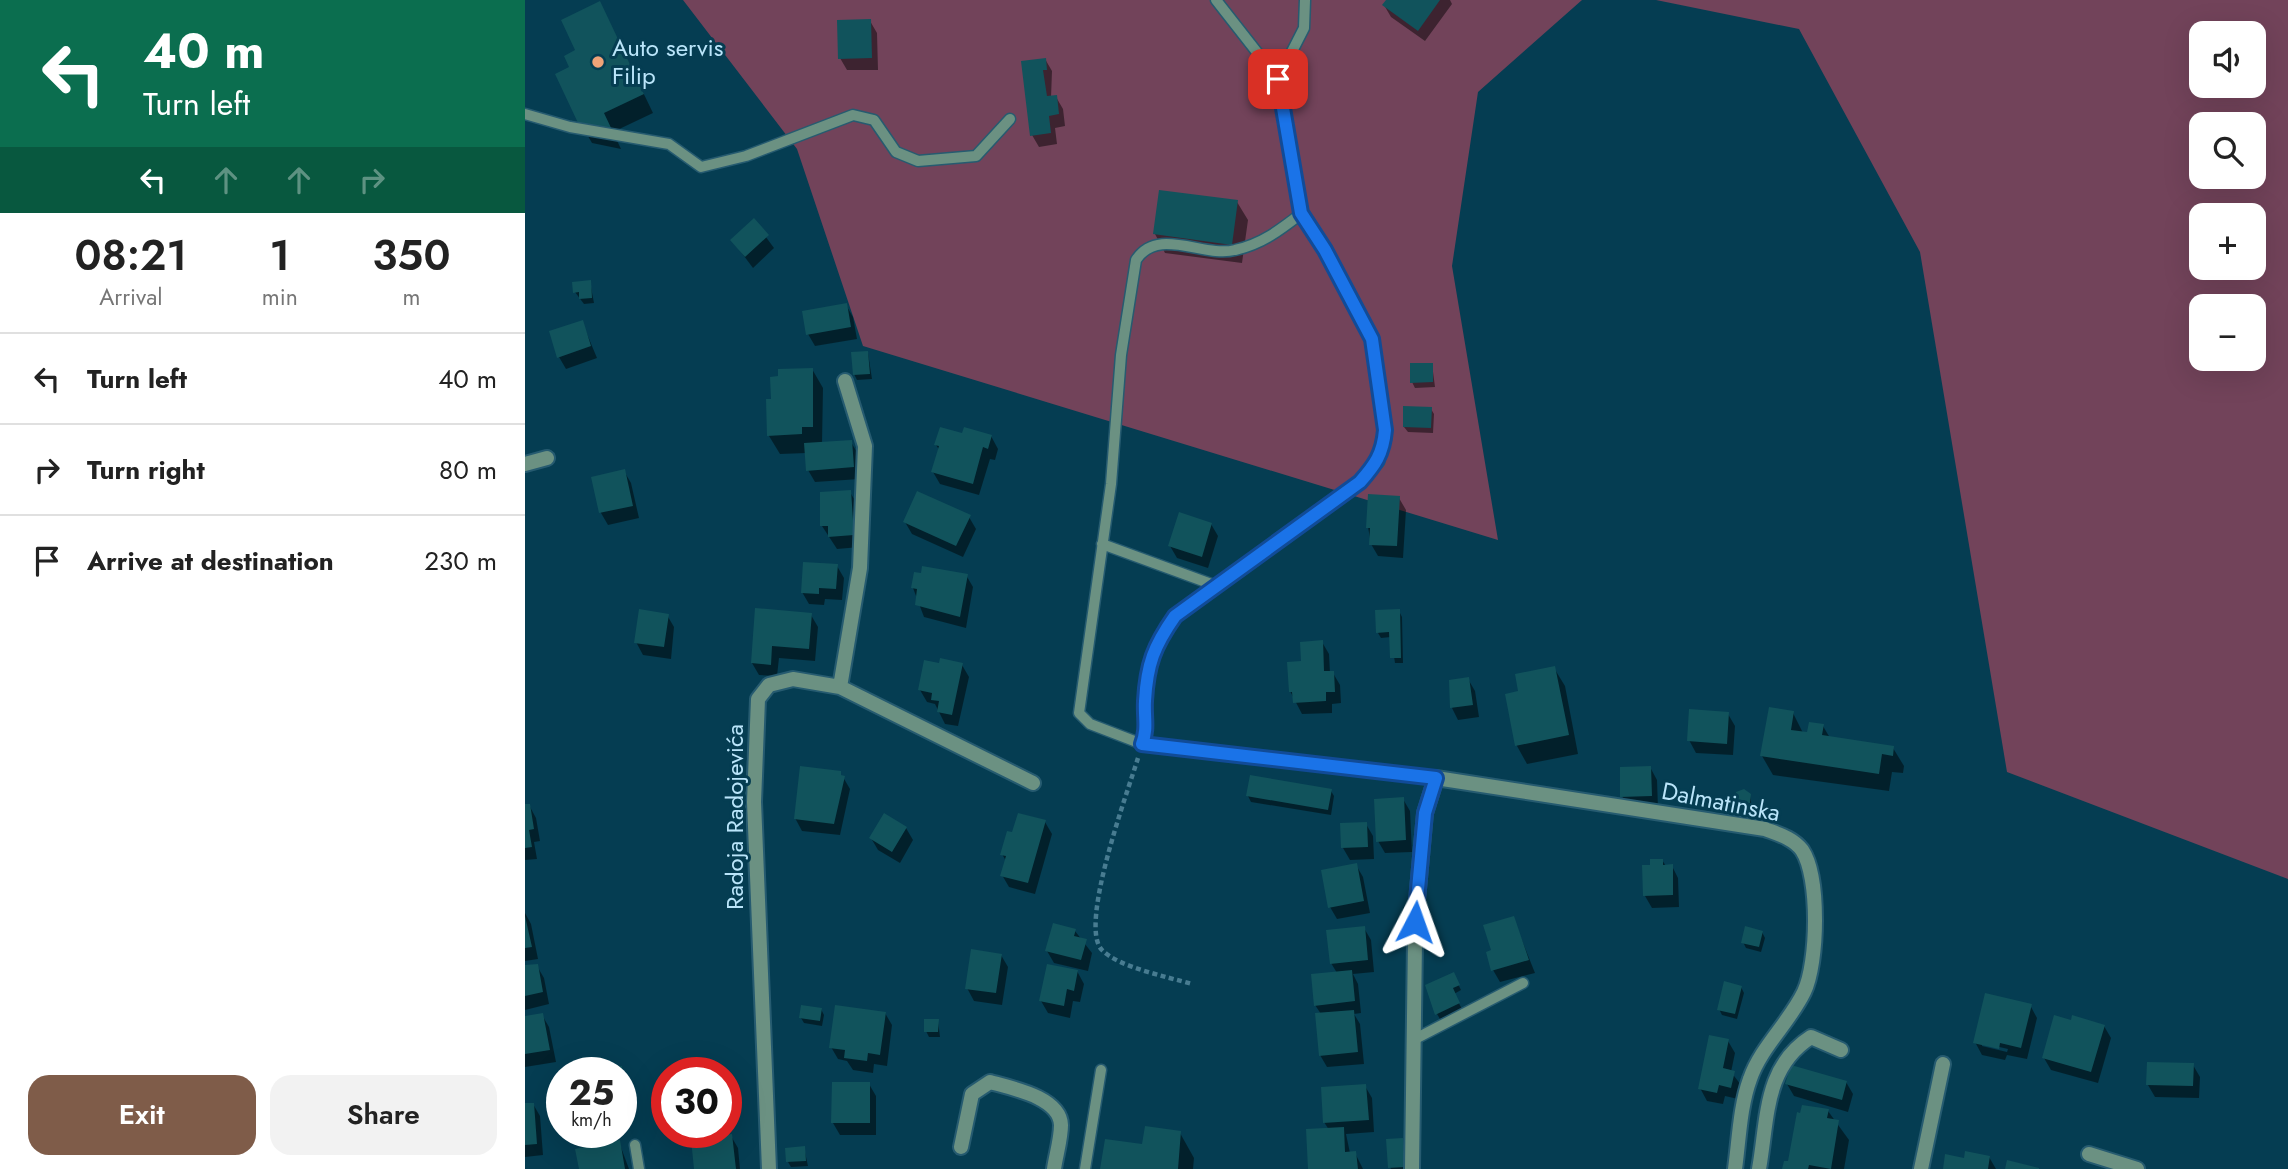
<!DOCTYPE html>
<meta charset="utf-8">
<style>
:root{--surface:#fff;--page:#f2f2f2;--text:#222;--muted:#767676;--line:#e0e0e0;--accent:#7f5c49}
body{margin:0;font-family:Jost,sans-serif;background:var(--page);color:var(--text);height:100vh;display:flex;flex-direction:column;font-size:26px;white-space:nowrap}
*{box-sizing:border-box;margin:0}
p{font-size:23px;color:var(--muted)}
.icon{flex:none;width:38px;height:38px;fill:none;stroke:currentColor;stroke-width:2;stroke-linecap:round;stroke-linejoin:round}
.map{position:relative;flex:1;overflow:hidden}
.drawer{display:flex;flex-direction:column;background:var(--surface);width:525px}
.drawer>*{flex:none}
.top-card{background:#0b6e4f;color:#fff;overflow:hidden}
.controls{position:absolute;left:1664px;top:21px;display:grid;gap:14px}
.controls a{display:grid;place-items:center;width:77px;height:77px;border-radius:14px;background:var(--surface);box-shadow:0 7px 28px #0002;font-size:35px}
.speed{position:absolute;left:21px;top:1057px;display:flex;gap:14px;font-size:35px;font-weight:700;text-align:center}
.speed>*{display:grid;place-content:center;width:91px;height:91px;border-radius:50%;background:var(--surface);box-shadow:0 7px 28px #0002;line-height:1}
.speed small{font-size:18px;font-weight:400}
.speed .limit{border:10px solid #d22;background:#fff;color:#111}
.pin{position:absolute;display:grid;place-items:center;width:60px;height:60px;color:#fff;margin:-30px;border-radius:14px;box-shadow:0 4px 10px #0006}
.me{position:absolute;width:77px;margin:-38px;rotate:4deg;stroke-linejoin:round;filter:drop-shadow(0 0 5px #0008)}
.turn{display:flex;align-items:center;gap:24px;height:147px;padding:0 28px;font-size:32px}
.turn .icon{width:91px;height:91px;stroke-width:2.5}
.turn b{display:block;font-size:49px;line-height:60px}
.lanes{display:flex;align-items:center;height:66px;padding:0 28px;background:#0003;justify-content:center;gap:35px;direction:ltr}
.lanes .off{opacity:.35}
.eta{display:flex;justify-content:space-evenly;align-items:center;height:119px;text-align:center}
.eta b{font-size:42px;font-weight:600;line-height:49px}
.cta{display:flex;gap:14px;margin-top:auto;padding:14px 28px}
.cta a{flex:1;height:80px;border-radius:21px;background:var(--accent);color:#fff;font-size:28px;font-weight:600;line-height:80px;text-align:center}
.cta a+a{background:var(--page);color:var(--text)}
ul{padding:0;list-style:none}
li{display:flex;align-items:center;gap:21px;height:91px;padding:0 28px;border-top:2px solid var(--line)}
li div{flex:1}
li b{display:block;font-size:26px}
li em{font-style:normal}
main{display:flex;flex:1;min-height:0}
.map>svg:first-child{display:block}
.green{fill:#72435a;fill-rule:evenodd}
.shadow{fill:#0007;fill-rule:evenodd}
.building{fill:#11535c}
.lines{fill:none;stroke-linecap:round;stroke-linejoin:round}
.service-casing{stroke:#265b70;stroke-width:13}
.minor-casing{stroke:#265b70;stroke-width:18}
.path{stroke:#487c91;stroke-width:4.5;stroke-dasharray:5 3.5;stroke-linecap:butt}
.service{stroke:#6b9182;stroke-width:10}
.minor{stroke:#6b9182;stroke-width:14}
.route-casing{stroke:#114b97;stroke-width:18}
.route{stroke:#1a73e8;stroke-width:12}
.poi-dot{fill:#f0a378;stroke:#053d52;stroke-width:2.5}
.labels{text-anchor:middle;stroke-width:6;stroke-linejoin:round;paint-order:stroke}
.poi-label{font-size:24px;fill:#bae5fa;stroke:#053d52;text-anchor:start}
.street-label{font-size:24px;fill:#bae5fa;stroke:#053d52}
</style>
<main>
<section class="drawer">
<div class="top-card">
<div class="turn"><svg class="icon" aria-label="left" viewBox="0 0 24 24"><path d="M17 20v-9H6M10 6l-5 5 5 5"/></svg><div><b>40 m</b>Turn left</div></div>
<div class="lanes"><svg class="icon" aria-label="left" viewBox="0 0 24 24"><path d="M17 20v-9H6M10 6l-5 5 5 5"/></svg><svg class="icon off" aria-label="ahead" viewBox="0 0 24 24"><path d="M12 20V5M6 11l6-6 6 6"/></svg><svg class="icon off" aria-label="ahead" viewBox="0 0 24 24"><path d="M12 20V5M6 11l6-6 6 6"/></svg><svg class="icon off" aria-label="right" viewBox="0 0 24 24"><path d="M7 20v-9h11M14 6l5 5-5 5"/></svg></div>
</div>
<div class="eta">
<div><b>08:21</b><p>Arrival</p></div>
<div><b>1</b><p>min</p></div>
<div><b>350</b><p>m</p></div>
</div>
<ul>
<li><svg class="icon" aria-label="left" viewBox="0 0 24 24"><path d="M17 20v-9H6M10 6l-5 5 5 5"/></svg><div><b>Turn left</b></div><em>40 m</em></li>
<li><svg class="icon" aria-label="right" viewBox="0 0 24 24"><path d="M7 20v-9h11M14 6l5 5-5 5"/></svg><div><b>Turn right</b></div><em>80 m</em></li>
<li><svg class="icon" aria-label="arrive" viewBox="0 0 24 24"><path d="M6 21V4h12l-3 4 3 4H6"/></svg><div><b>Arrive at destination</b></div><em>230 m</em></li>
</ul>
<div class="cta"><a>Exit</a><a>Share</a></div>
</section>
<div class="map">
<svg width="1763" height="1169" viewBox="0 0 1763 1169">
<rect width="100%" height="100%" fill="#053d52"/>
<path class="green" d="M158,0H1057L953,92L927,266L973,540L338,346L272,149Z
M1131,0H1763V879L1482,772L1395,252L1274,29ZM1676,33H1729V86H1676ZM1676,124H1729V177H1676ZM1676,215H1729V268H1676ZM1676,306H1729V359H1676Z"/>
<path class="shadow" d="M863,0H925L927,4L900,41L866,17L859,5Z
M75,3L128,113L88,132L96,149L67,143L56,124L47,68Z
M345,21L352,33L353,70H322L315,58Z
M520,59L527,71L526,98L531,97L538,109L540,126L530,128L532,144L514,147L507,135L498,62Z
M712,202L723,220L717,263L640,253L630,234Z
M229,221L249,248L228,268L207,240Z
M65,282L69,303L59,304L50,292Z
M321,305L328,317L332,339L290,346L283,334Z
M57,322L72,358L41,369L34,357Z
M343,353L347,379L332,380L329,374Z
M907,364L910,387L890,388L887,382Z
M287,369L298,388L297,444L326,442L333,454L335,479L290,482L283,470L282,453L255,454L244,436L247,401Z
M906,409L909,414L908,433L883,432L879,427Z
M439,436H466L473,449L470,460L465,459L454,495L415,484L408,472L415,451L411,445Z
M99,471L106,483L114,518L83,525L76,513L68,478Z
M325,492L332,504L335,547L312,549L297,526Z
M874,498L881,510L878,558L853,556L846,544L843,527Z
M444,517L451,529L438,557L387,534L380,522Z
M686,524L693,536L683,568L652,558L645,546Z
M312,566L319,578L317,600L300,599L299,605L284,604L277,592Z
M441,575L448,587L441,628L399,617L388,588Z
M232,610L286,615L293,627L290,661L254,658L252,676L234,675L227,663Z
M874,611L877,617L878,663H870L866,637L856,638L853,633Z
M142,615L149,627L146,659L118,655L111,642Z
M797,642L804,654L805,673H808L815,685L816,703L807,704V713L777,714L765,691L778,663Z
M416,665H437L444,677L433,726L420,724L410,704L402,702L395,690Z
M1029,668L1040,686L1053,754L1002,764L992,746L982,695L995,693Z
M943,679L950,691L954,717L933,720L927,708Z
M1268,713L1278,733L1283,734L1298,726L1305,738L1368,748L1379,766L1378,773L1367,772L1364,791L1248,775L1237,756Z
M1203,714L1210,726L1208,755L1171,753L1164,740Z
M1125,767L1132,780L1133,808L1104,809L1097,796Z
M318,777L325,789L315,835L277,831L270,818Z
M806,791L809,796L806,815L726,802L723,796Z
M1225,795L1227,809L1221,812L1211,801Z
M878,799L885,811L887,852L860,853L853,841Z
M4,805L11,818L15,841L9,842L12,859L0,860V806Z
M520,822L527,834L510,894L484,887L477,875L481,861L477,854L489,835Z
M841,824L848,836L849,859L825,860L818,848L817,825Z
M381,828L388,840L375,863L353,850L346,838Z
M1137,860L1141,866H1147L1153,878L1154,907L1127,908L1120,896L1126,867Z
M831,865L838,877L845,913L812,919L805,907Z
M0,913L6,924L13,959L0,961Z
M988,918L1010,973L975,982L968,970Z
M839,928L846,940L849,972L828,974L833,984L836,1013L829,1014L835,1024L839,1064L802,1067L795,1055L796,1014L790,1005L812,973L806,963Z
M550,931L567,953L563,971L529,963L522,951Z
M1237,932L1240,938L1236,952L1221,948L1218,942Z
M476,955L483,967L477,1005L449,1001L442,988Z
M12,966L19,978L24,1004L0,1010V967Z
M552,971L559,984L555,1002L548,1001L545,1018L523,1013L516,1001Z
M928,974L936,990L929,994L937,1009L915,1019L912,1014Z
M1216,987L1219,993L1212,1019L1197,1015L1194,1009Z
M1505,1005L1512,1018L1502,1059L1482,1055L1480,1060L1457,1055L1450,1042ZM1457,1043L1483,1049L1482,1052L1457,1046Z
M296,1009L299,1015L297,1026L279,1023L276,1018Z
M360,1013L367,1025L362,1066L349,1064L348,1073L328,1070L322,1061L313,1059L306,1047Z
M17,1015L24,1027L31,1062L0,1067V1018Z
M413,1021L415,1037H404L401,1031Z
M1579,1026L1586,1038L1573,1083L1526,1070L1519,1058Z
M1203,1041L1210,1053L1206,1072L1216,1085L1213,1099L1200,1096L1198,1104L1182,1101L1175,1088Z
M1668,1065L1675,1077L1674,1098L1630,1097L1623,1085Z
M96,1068L103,1080L107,1114L96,1115Z
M1321,1082L1328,1094L1323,1112L1269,1096L1262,1084Z
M344,1084L351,1096V1135H315L308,1123Z
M840,1086L847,1098L849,1132L821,1134L825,1153H830L838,1169H785L804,1130L799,1122Z
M8,1104L15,1116L18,1155L0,1157V1105Z
M1303,1111L1324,1140L1319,1169H1259Z
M655,1133L669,1158L668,1169H577L619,1146Z
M206,1136L213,1148L215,1169H171Z
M877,1140L882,1169H866L865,1167Z
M94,1142L104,1169H56Z
M279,1148L283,1166L266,1167L263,1162Z
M1464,1157L1471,1169H1419L1440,1160Z"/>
<path class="building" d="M861,0H915L893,31L857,5Z
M75,1L119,94L79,113L88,132L54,125L30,74L44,67L39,56L50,50L36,20Z
M346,19L347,58L313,59L312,20Z
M521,58L522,70H518L522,96L532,95L534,114L524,116L526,133L505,136L496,61Z
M634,190L713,200L707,245L628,234Z
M229,218L244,235L220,257L205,240Z
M66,280L67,298L54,299V292L48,293L47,282Z
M322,303L326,327L281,335L277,311Z
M58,320L66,346L32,358L24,331Z
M343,351L345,374L328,375L326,352Z
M885,363H908V382L885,383Z
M288,368V427H277V434L242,436L241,399H246L245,377L253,376V369Z
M878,406L907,407L906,428L878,427Z
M415,427L437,433L439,427L467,435L463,449L458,447L448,484L406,472L414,446L409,445Z
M327,440L329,467L281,471L279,443Z
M100,469L108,506L74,513L66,477Z
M326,490L329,535L303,537V526H295V492Z
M392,491L446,515L431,546L378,522Z
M843,494L875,496L872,546L844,545L845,528H841Z
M654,512L687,523L677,557L643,546Z
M278,562L313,564L311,589L294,588V594L276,593Z
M397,566L443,574L435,617L390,605L392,589L386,588L389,572L396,573Z
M230,608L287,613L284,649L247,646L246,665L226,663Z
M114,609L144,614L139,647L109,643Z
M875,609L876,658H865L864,632L851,633L850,610Z
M798,640L799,671H809L810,692H801V701L768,703L767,692H764L762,662L776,661L775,642Z
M415,658L438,663L427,715L412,712L414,701L406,700L407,693L393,690L399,660L414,663Z
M1030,666L1044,735L990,746L980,694L993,691L990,674Z
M944,677L948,705L925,708L924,680Z
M1244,707L1269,711L1266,730L1282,732L1284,722L1299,724L1297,735L1369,746L1368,756L1357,754L1354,774L1235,756Z
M1164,709L1204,712L1202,744L1162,741Z
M275,766L316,771V775L320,776L309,824L269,819Z
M1126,766L1127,796L1095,797V767Z
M725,775L807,789L803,810L721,796Z
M1219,789L1226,794L1225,803L1217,807L1209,801L1211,792Z
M879,797L881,840L851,842L849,799Z
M0,804H5L9,829L4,830L7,847L0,848Z
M359,813L382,827L367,852L344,838Z
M493,813L521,820L503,883L475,876L481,856L475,855L482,831L487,832Z
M842,822L843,847L816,848L815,823Z
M1125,859H1138V865L1148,864V895L1118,896L1117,865H1125Z
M832,863L839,901L803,908L796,870Z
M0,916L7,947L0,948Z
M989,916L1004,960L966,971L961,952L966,950L958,925Z
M528,923L551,929L549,936L562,939L556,960L520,951Z
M840,926L843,960L805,964L801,930Z
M1220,926L1238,931L1234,947L1216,943Z
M446,949L477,954L471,993L440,989Z
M13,964L18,992L0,996V965Z
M522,964L553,970L549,991L542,989L539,1006L514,1001Z
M827,970L830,1001L789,1006L786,974Z
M929,972L935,985L928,988L935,1003L910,1015L900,985Z
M1199,981L1217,986L1210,1014L1192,1010Z
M1460,993L1507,1004L1496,1048L1475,1043L1474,1049L1448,1043Z
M276,1005L297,1008L295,1021L274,1018Z
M310,1005L361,1012L355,1055L343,1053L342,1061L319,1058L320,1050L304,1048Z
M829,1010L833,1052L794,1056L790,1013Z
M18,1013L25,1050L0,1054V1016Z
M1529,1015L1546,1020L1547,1015L1580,1025L1566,1072L1517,1058Z
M399,1019H414L413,1032H399Z
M1184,1035L1204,1039L1198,1068L1210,1071L1206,1088L1194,1085L1192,1093L1173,1089Z
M1622,1062L1669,1063L1668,1086L1621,1085Z
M1266,1065L1322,1081L1317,1100L1260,1084Z
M97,1066L98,1073H57V1071Z
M307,1082H345V1123H306Z
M841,1084L844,1120L798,1123L796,1087Z
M0,1103H9L12,1144L0,1145Z
M1277,1105L1304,1109L1302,1118L1314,1120L1306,1169L1284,1165L1283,1169H1257L1259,1161H1263L1272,1112L1275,1113Z
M620,1126L656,1131L653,1169H575L580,1139L617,1144Z
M819,1127L820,1152L831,1151L833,1169H783L781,1129Z
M207,1134L211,1169H169L166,1139Z
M878,1138L880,1167L863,1168L861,1139Z
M95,1140L100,1169H54L50,1149Z
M280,1146L281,1161L261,1162L260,1148Z
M1440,1151L1465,1156L1463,1169H1418L1420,1154L1439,1158Z
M1482,1160L1514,1168V1169H1480Z"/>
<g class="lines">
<defs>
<path id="service" d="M753,79L779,28L780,0
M0,114L45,127L144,144L176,167L221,156L328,115L349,120L371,152L393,161L451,156L485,119
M777,213C755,230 737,244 710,250C678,258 633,226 611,260L596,355L586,484L554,713L565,724L617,744L911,778
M577,544L689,585
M617,744C624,728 619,718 620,701C622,664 629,646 650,616L835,482L854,462L860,430L847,339L800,250L777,213L753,79L691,0
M890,1039L998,983
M110,1145L114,1169
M560,1169L576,1070"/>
<path id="minor" d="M0,464L22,458
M315,687L508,783
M890,922L900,813L911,778L1240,829C1253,834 1268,838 1277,850C1295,877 1293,963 1279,992C1264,1023 1236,1047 1225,1079C1215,1106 1214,1140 1210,1169
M436,1147L447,1094L465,1082C486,1088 535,1097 536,1125C536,1139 531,1155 529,1169
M1564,1154L1612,1169
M244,1169L229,802L233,699L244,685L268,679L315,687L335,568L340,446L320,381
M887,1169L890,940
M1234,1169C1243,1118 1239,1067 1286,1037L1316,1050
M1396,1169L1418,1064"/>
</defs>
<use href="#service" class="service-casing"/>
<use href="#minor" class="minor-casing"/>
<path class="path" d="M613,758C603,791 553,926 577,950C593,967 643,977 667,984"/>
<use href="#service" class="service"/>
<use href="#minor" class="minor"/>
</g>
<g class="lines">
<defs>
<path id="route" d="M753,79L776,213L800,250L847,339L860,430C858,454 850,465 835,482L650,616C629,646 622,664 620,701C619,718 623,728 617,744L911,778L900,813L890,922"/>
</defs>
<use href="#route" class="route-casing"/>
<use href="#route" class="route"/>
</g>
<circle class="poi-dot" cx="73" cy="62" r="7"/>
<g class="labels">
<g class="poi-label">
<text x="87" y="56">Auto servis<tspan x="87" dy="28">Filip</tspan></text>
</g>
<g class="street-label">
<text transform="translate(1196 802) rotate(11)" y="8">Dalmatinska</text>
<text transform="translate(210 817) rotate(-90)" y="8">Radoja Radojevića</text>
</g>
</g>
</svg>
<div class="controls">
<a><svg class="icon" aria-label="sound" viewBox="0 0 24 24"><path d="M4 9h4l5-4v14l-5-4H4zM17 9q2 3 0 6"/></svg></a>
<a><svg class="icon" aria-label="search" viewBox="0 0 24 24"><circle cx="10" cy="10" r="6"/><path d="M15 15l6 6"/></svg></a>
<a>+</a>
<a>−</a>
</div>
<div class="speed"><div>25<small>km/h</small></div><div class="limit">30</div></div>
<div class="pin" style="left:753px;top:79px;background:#d93025"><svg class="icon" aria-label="arrive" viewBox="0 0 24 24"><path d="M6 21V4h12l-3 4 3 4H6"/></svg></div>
<svg class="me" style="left:890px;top:922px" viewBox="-20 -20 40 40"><path d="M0-17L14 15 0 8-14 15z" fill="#1a73e8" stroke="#fff" stroke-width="4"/></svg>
</div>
</main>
